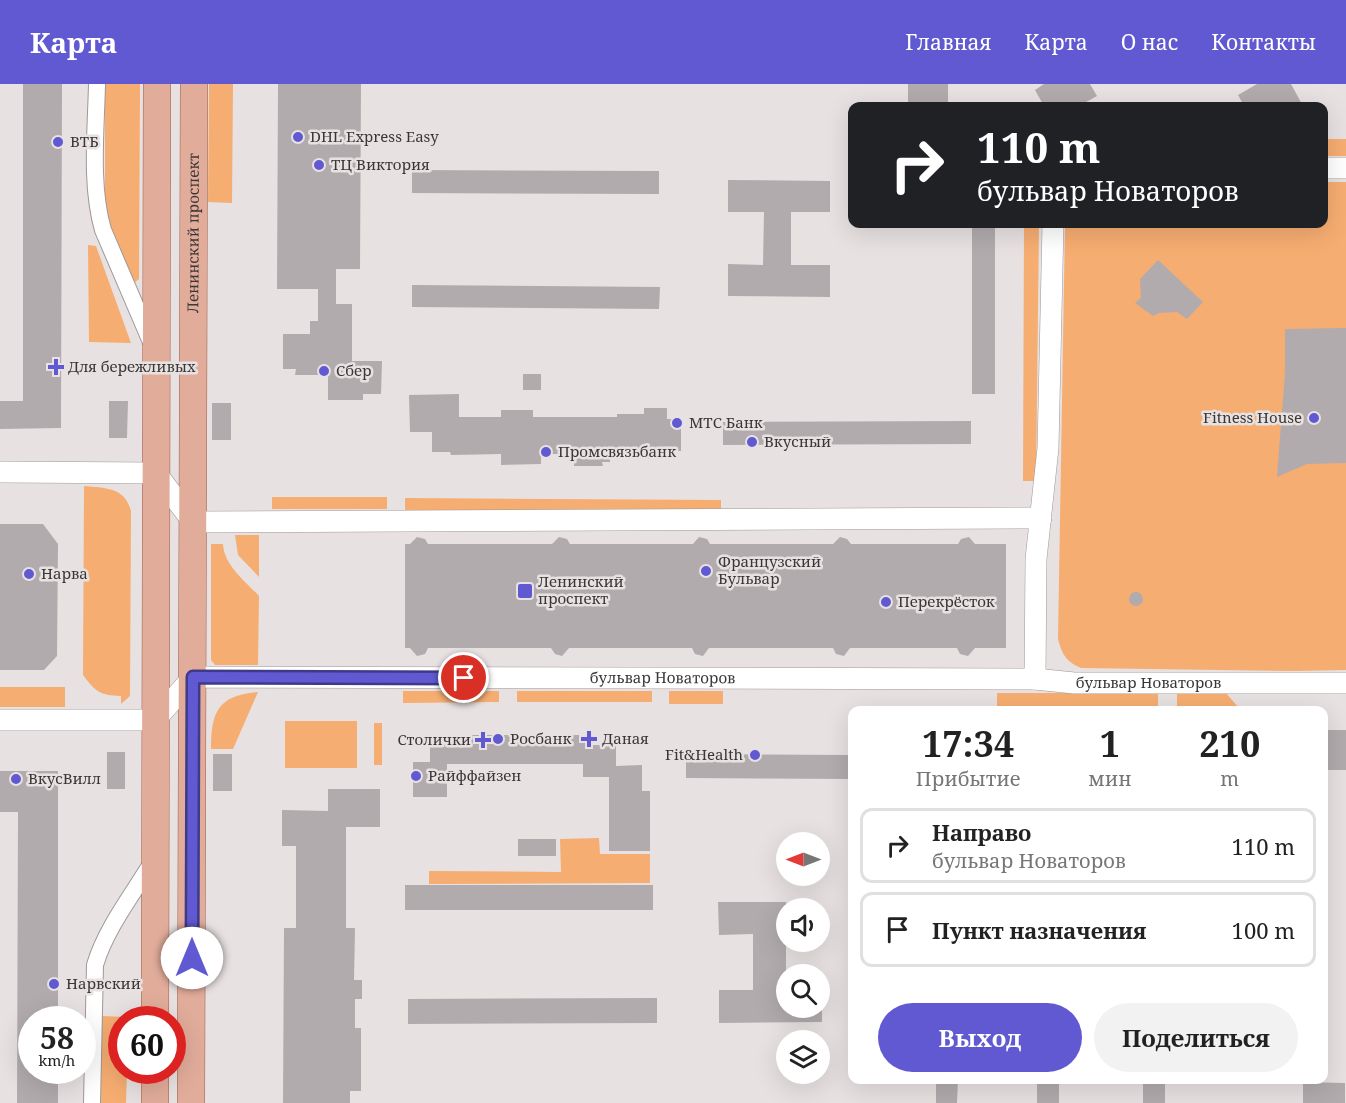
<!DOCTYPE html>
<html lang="ru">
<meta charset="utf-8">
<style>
:root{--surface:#fff;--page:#f2f2f2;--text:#222;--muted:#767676;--line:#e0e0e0;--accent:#6059d2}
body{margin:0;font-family:"Noto Serif",serif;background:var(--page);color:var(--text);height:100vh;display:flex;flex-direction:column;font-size:22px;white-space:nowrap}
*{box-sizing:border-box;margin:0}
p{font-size:20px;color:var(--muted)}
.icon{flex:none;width:33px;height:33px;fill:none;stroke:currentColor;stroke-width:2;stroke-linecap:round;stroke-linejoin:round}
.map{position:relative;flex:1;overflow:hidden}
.details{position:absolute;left:848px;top:622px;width:480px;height:378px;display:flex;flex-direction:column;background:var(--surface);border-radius:12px;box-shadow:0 6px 24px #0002}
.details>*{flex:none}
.top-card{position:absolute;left:848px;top:18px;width:480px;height:126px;border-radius:12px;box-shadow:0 6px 24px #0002;background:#202124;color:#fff;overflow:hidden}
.needle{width:39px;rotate:270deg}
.buttons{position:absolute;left:776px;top:748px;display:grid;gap:12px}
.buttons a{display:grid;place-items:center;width:54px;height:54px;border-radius:50%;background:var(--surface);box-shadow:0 6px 24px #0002;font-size:30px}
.speed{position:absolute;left:18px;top:922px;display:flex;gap:12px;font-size:30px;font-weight:700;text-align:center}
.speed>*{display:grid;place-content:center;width:78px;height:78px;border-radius:50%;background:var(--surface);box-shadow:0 6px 24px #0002;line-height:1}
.speed small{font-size:15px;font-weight:400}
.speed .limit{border:9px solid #d22;background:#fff;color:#111}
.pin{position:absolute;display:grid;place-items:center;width:51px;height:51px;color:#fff;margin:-26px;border:3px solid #fff;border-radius:50%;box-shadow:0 2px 6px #0007}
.me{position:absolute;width:66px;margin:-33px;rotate:0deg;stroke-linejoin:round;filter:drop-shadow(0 0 4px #0008)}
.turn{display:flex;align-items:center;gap:21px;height:126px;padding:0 30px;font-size:27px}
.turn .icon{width:78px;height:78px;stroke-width:2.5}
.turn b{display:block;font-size:42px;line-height:51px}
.eta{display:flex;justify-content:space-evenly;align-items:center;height:102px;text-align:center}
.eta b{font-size:36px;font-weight:700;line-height:42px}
.action{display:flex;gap:12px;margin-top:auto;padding:12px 30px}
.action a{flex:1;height:69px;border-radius:36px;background:var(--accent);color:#fff;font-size:24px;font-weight:700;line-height:69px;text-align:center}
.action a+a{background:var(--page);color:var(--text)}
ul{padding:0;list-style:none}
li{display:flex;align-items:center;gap:18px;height:75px;margin:0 12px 9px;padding:0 18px;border:3px solid var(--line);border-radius:12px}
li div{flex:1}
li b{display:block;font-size:22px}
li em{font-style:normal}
header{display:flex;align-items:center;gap:36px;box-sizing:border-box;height:84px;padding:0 30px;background:var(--accent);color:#fff}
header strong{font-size:28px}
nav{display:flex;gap:33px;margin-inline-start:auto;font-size:21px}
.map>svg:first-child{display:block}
.green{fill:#f6ad71}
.building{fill:#b1abad}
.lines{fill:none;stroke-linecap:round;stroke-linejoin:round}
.minor-casing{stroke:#9e9898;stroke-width:18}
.tertiary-casing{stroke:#9e9898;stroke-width:22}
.primary-casing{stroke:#9b5f4b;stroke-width:28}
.minor{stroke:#fff;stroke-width:16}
.tertiary{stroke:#fff;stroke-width:21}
.primary{stroke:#e2ac9a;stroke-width:27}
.route-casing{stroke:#3e3a88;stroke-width:15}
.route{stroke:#6059d2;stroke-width:10}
.poi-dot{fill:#6059d2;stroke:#e8e1e1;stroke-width:2}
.labels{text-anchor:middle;stroke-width:5;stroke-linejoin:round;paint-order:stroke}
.poi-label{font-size:15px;fill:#3a3737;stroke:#e8e1e1;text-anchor:start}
.street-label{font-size:15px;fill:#3a3737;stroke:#e8e1e1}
</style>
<header>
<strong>Карта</strong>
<nav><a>Главная</a><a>Карта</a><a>О нас</a><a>Контакты</a></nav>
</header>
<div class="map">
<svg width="1346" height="1019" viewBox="0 0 1346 1019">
<rect width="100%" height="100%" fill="#e8e1e1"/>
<path class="green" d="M105,0H140L139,195L133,200C121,171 108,144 105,112Z
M209,0H233L232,119L208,118Z
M1323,55H1346V72H1323Z
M1323,98H1346V586L1295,587L1081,584C1067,578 1062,571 1058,555L1065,140H1323Z
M1024,140H1039L1036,397H1023Z
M88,161L96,162L131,259L89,258Z
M84,402C105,404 125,403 131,427L130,612L121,620V612C99,611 96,608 83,591Z
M272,413H387V425H272Z
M405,414L721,416V427L405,426Z
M235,451H259V493L238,471Z
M211,460H223C224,481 245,497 259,512L258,581H215L211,576Z
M0,603H65V623H0Z
M403,607H499V618L403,619Z
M517,607H652V618H517Z
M669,607H723V620H669Z
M258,608L233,665H211C211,628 218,611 258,608Z
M997,609H1158V624H997Z
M1177,609H1226L1239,624L1177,625Z
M285,637H357V684H285Z
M374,639H382V681H374Z
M599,754L600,770H650V799L429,800V787L561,788L560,755Z
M101,932L127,933V936H122V987H127L126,1019H101Z"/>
<path class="building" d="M23,0H62L61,344L0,345V317H23Z
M278,0H361L360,185H336V220H352V277H382L381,310H363V316H328V291H295L296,285H283V250H310V237H318V205H277Z
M908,0H948V22H908Z
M1044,0H1090L1097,12L1079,22H1044L1035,6Z
M1257,0H1291L1303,22H1244L1238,11Z
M412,86L659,87V110L412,109Z
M728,96L830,97V128H791V181H830V213L728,212V180L763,181L764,128H728Z
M972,140H995V310H972Z
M1158,176L1203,218L1187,235L1177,228L1159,229L1153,232L1135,219L1141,214L1140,195Z
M412,201L660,203L659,225L412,223Z
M1346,244V379L1307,380L1277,393L1285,288V245Z
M523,290H541V306H523Z
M459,310V333H501V326H533V333H617V330H644V324H667V335H681V367H669V375H648V370H610V378H602L603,382H574V370H541V380L501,381V370L451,371L450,368H432V348H410L409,311Z
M109,317H128L127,354H109Z
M212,319H231V356H212Z
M971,337V360L723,361V338Z
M0,440H43L58,460L57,572L44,586H0Z
M417,453L425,455L428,460H552L559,453L567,455L570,460H693L699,453L707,455L710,460H833L840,453L847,455L851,460H958L961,455L969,453L975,460H1006V564H975L968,572L960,570L957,564H850L844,572L836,570L833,564H709L703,572L695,570L692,564H569L562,572L555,570L551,564H428L425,570L417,572L410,564H405V460H410Z
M1129 515a7 7 0 1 1 14 0a7 7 0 1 1-14 0Z
M1323,646H1346V686H1323Z
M430,651H591V661H616V682L642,681V707H650V767H609V693H583V680H447V713H413V678H430Z
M107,668H125V705H107Z
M213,670H232V707H213Z
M686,670L852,671V695L686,694Z
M0,687H58V936H32V987H58V1019H17L18,728H0Z
M328,705H380V743H346V844H355L354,896H362V915H355V944H361V1007H350V1019H283L284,844H296V762H282V726L328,727Z
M518,755H556V772H518Z
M405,801H653V826H405Z
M718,818H786V924H822V938L719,939V906H753V850L719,851Z
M657,914V939L408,940V915Z
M936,996H958L957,1019H936Z
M1037,996H1059V1019H1037Z
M1143,996H1165V1019H1143Z
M1303,998L1345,999V1019H1303Z"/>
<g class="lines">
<defs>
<path id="minor" d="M97,0C96,47 90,101 103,146L151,258
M92,1019L95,881C106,844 133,810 153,777"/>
<g id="tertiary">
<path d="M1323,84H1346"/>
<path d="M0,388L156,389L193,438L1041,434"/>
<path d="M1035,595L1036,475L1048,364L1053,140"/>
<path id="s1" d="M0,636H155L193,593L1035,595L1074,599H1346"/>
</g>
<g id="primary">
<path d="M155,936L157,0"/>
<path d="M155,1019V987"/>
<path id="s2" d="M191,1019L194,0"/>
</g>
</defs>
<use href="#minor" class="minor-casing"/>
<use href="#tertiary" class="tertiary-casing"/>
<use href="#primary" class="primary-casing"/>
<use href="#minor" class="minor"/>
<use href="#tertiary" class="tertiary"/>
<use href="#primary" class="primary"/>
</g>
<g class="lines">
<defs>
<path id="route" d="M192,874L193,593L464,594"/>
</defs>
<use href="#route" class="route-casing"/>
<use href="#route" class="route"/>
</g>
<g class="poi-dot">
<circle cx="298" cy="53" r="6"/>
<circle cx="58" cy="58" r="6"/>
<circle cx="319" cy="81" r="6"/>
<path d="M53 274h6v6h6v6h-6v6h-6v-6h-6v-6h6z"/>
<circle cx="324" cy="287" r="6"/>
<circle cx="1314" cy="334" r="6"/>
<circle cx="677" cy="339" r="6"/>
<circle cx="752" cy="358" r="6"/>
<circle cx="546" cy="368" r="6"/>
<circle cx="706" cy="487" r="6"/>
<circle cx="29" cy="490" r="6"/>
<rect x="517" y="499" width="16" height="16" rx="3"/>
<circle cx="886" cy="518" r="6"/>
<circle cx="498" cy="655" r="6"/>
<path d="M586 646h6v6h6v6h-6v6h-6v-6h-6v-6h6z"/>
<path d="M480 647h6v6h6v6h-6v6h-6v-6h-6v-6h6z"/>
<circle cx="755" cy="671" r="6"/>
<circle cx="416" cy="692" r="6"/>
<circle cx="16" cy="695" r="6"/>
<circle cx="54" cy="900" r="6"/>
</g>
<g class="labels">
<g class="poi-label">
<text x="310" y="58">DHL Express Easy</text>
<text x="70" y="63">ВТБ</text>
<text x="331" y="86">ТЦ Виктория</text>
<text x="68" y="288">Для бережливых</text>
<text x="336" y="292">Сбер</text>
<text x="1302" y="339" text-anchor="end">Fitness House</text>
<text x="689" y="344">МТС Банк</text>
<text x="764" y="363">Вкусный</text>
<text x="558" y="373">Промсвязьбанк</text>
<text x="718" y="483">Французский<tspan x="718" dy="17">Бульвар</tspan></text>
<text x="41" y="495">Нарва</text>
<text x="538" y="503">Ленинский<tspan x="538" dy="17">проспект</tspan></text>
<text x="898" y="523">Перекрёсток</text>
<text x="510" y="660">Росбанк</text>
<text x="602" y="660">Даная</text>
<text x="471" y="661" text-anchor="end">Столички</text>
<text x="743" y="676" text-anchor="end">Fit&amp;Health</text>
<text x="428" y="697">Райффайзен</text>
<text x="28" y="700">ВкусВилл</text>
<text x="66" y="905">Нарвский</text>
</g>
<g class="street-label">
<text dy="5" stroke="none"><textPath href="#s2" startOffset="870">Ленинский проспект</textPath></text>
<text dy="5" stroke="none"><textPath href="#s1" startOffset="682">бульвар Новаторов</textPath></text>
<text dy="5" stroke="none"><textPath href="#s1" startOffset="1168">бульвар Новаторов</textPath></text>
</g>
</g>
</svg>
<div class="buttons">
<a><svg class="needle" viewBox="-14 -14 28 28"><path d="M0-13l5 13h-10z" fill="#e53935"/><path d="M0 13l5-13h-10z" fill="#767676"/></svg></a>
<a><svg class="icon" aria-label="sound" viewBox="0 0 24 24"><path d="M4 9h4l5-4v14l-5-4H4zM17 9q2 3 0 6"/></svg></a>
<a><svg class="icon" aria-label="search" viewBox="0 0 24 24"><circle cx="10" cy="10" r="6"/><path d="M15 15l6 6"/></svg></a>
<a><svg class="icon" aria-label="layers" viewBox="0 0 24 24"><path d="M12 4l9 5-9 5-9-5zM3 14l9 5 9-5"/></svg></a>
</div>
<div class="speed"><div>58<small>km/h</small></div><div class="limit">60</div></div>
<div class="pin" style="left:464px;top:594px;background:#d93025"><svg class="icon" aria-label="arrive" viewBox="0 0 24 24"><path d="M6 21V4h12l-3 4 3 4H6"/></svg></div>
<svg class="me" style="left:192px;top:874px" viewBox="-20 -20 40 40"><circle r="19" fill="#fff"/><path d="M0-13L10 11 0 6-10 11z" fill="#6059d2"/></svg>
<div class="top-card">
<div class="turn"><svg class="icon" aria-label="right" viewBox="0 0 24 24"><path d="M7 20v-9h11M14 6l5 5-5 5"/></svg><div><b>110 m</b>бульвар Новаторов</div></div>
</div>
<section class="details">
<div class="eta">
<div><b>17:34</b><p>Прибытие</p></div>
<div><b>1</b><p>мин</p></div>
<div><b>210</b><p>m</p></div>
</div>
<ul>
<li><svg class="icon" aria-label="right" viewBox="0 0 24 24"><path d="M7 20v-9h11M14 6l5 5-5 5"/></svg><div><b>Направо</b><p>бульвар Новаторов</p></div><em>110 m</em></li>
<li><svg class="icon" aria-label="arrive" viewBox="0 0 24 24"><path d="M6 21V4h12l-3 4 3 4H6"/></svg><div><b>Пункт назначения</b></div><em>100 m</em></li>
</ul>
<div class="action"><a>Выход</a><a>Поделиться</a></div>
</section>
</div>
